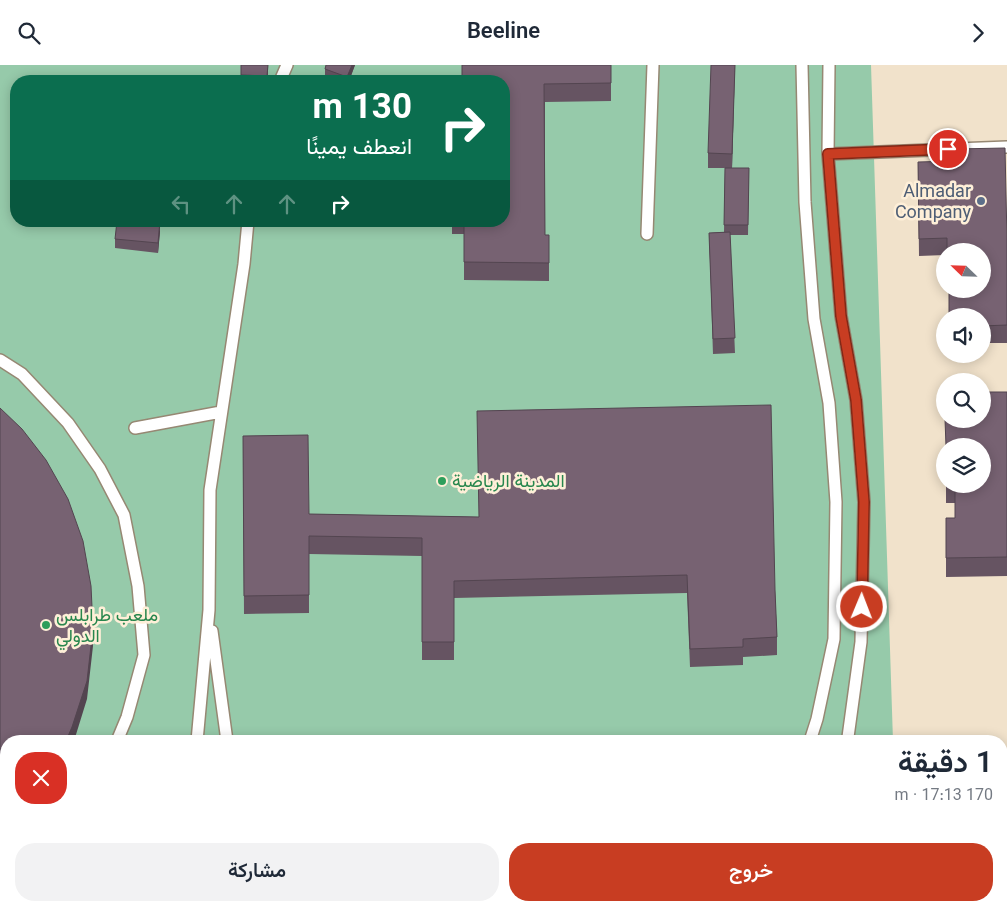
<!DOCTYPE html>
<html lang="ar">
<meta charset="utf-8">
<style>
:root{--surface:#fff;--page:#f2f2f3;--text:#1f2937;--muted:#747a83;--accent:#c83d22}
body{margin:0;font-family:Georgia,Vazirmatn,serif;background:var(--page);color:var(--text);direction:rtl;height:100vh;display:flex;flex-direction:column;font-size:19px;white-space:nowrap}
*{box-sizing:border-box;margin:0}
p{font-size:16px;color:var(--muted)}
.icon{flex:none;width:28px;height:28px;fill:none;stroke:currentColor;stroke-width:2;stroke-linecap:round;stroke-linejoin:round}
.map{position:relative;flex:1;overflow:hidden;direction:ltr}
.details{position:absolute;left:0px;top:670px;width:1008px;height:176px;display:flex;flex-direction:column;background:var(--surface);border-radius:20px 20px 0 0;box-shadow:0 2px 12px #0003;direction:rtl}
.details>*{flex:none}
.top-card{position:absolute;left:10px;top:10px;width:500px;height:152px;border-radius:20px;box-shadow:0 2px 12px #0003;direction:rtl;background:#0b6e4f;color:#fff;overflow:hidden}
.needle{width:32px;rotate:293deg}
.tools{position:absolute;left:936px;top:178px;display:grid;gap:10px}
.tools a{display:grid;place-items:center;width:55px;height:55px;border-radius:50%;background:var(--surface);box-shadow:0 2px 12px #0003;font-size:25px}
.pin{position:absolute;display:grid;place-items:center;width:42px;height:42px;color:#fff;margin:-21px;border:2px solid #fff;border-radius:50%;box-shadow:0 1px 5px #0007}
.me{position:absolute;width:55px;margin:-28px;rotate:1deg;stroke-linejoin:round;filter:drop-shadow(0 0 4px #0008)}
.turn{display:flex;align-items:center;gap:18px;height:105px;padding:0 15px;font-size:22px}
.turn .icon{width:65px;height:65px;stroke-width:2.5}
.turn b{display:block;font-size:35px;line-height:42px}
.lanes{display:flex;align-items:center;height:48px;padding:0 15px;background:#0003;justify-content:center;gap:25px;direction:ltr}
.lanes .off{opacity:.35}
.round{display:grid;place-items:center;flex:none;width:52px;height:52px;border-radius:20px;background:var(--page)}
.head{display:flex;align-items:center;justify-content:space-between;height:85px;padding:0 15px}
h1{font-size:30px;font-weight:600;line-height:38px}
.action{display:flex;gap:10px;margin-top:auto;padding:10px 15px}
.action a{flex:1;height:58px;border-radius:20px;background:var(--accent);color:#fff;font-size:20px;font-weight:600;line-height:58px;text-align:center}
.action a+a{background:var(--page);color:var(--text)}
header{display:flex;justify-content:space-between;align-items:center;height:65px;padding:0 15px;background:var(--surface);font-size:22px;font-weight:600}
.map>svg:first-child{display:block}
.green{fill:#96caaa;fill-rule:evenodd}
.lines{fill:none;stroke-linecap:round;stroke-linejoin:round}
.lane-casing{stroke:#968873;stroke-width:14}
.lane{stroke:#fff;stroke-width:11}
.wall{fill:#665462}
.shaded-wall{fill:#534550}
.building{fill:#776272;stroke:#534550}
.route-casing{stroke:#822816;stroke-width:12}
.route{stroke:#c83d22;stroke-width:9}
.service-dot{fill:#5c6f8a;stroke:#feefd8;stroke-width:2}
.leisure-dot{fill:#2e9e5b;stroke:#feefd8;stroke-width:2}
.labels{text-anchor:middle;stroke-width:5;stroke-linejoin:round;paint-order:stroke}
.service-label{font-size:18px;fill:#4e5e75;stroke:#feefd8;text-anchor:end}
.leisure-label{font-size:18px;fill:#27864d;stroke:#feefd8;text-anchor:start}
</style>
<header><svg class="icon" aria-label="forward" viewBox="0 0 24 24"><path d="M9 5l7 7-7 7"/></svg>Beeline<svg class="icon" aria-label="search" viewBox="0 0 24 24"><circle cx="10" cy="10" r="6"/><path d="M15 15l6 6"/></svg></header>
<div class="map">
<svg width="1007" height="846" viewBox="0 0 1007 846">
<rect width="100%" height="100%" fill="#f1e2cb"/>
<path class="green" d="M0,0H871L893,676H6V840H1001V820H1007V846H0ZM16,16H504V156H16Z"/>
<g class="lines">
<defs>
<path id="lane" d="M802,0L805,137L814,254L829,338L836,437L834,574L817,654L810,676
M829,0L828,89L841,251L856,335L864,437L861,577L848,672L846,676
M280,16L287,0
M828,89L1007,82
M647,169L653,0
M0,295L22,309L68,358L100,404L124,450L138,521L144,590L127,652L117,676
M135,363L221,347
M212,566L227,676
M197,676L209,545L210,425L244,199L248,156
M1001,752L1007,751
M1001,800H1007
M0,837L6,834
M258,840L259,846
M174,846L175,840
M678,846L686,840"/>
</defs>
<use href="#lane" class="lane-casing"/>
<use href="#lane" class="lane"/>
</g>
<path class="wall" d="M241,0H268V16H241Z
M326,0H355L349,16H331L325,14V4Z
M611,0V36L545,37V170H549V216L464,215V169H452V156H504V16Z
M735,0L732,103H749L748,170H730L735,288L713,289L709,168L724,167L725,103H708V88Z
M918,97L1007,175V278H982V186H945V190L919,191Z
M160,166L158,188L115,183V174Z
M1007,327V511L946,512V453H955V438H946V419Z
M243,371L309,449L478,452L775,525L777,572V590L743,592V600L690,602L687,528L454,533V595H422V491L309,489V548L244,549Z
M585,840H628V846H585Z"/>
<path class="shaded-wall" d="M352,0H355L349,16H347V12Z
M735,0L732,103V89Z
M160,156V166L158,188V178Z
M93,563V581L87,634L74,676H66Z
M6,761V780L0,786V767Z"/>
<path class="building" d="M241,0H268L267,11L241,10Z
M326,0H352L347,12L325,4Z
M462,0H611V18L544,19L545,170H549V198L464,197V156H504V16H462Z
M711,0H735L732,89L708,88Z
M1005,83L1007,175V260L982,261V251H949V224H982V186H947V173L919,174L918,97L955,96V84Z
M725,103H749L748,160H724Z
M117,156H160L158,178L115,174Z
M730,167L735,273L713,274L709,168Z
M982,327H1007V492L946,493V453H955V419H946H982V381H946L945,354H982Z
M771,340L775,525L777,572L743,574V582L690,584L687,510L454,516V577H422V473L309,471V530L244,531L243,371L308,370L309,449L479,452L477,346Z
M0,343L22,364L46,395L68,434L83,476L91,521L93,563L87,616L72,662L66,676H6V761L0,767Z"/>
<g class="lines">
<defs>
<path id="route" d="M862,542L864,437L856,335L841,251L828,89L948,84"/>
</defs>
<use href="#route" class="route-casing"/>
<use href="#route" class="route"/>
</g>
<circle class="service-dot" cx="981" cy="136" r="5"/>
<g class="leisure-dot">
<circle cx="442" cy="416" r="5"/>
<circle cx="46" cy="560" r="5"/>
</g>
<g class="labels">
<g class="service-label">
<text x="971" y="132">Almadar<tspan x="971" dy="21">Company</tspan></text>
</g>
<g class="leisure-label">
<text x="452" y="422">المدينة الرياضية</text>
<text x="56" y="556">ملعب طرابلس<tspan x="56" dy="21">الدولي</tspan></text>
</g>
</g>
</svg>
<div class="tools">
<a><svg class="needle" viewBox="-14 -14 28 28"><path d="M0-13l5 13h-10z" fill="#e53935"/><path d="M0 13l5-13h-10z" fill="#747a83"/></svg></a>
<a><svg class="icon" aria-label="sound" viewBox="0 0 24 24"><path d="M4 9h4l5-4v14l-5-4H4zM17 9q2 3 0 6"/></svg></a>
<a><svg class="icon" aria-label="search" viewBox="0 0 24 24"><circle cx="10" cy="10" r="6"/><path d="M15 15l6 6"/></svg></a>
<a><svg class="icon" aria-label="layers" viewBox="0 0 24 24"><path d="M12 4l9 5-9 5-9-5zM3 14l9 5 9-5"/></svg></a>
</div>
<div class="pin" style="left:948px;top:84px;background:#d93025"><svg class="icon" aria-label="arrive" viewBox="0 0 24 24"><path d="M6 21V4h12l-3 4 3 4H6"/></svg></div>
<svg class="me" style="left:862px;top:542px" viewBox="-20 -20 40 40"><circle r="17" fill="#c83d22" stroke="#fff" stroke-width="3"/><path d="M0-11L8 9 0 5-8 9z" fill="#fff"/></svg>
<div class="top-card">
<div class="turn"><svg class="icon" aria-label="right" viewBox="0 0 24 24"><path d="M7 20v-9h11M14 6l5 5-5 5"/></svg><div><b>130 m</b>انعطف يمينًا</div></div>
<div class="lanes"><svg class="icon off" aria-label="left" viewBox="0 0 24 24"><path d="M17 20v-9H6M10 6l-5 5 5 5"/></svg><svg class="icon off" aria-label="ahead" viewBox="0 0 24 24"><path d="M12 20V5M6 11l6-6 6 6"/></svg><svg class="icon off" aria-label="ahead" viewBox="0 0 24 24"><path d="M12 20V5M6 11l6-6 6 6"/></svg><svg class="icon" aria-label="right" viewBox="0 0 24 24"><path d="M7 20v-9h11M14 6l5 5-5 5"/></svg></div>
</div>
<section class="details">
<div class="head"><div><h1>1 دقيقة</h1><p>170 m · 17:13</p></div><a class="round" style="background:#d93025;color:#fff"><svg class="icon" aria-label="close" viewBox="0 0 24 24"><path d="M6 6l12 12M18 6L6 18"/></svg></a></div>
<div class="action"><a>خروج</a><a>مشاركة</a></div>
</section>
</div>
